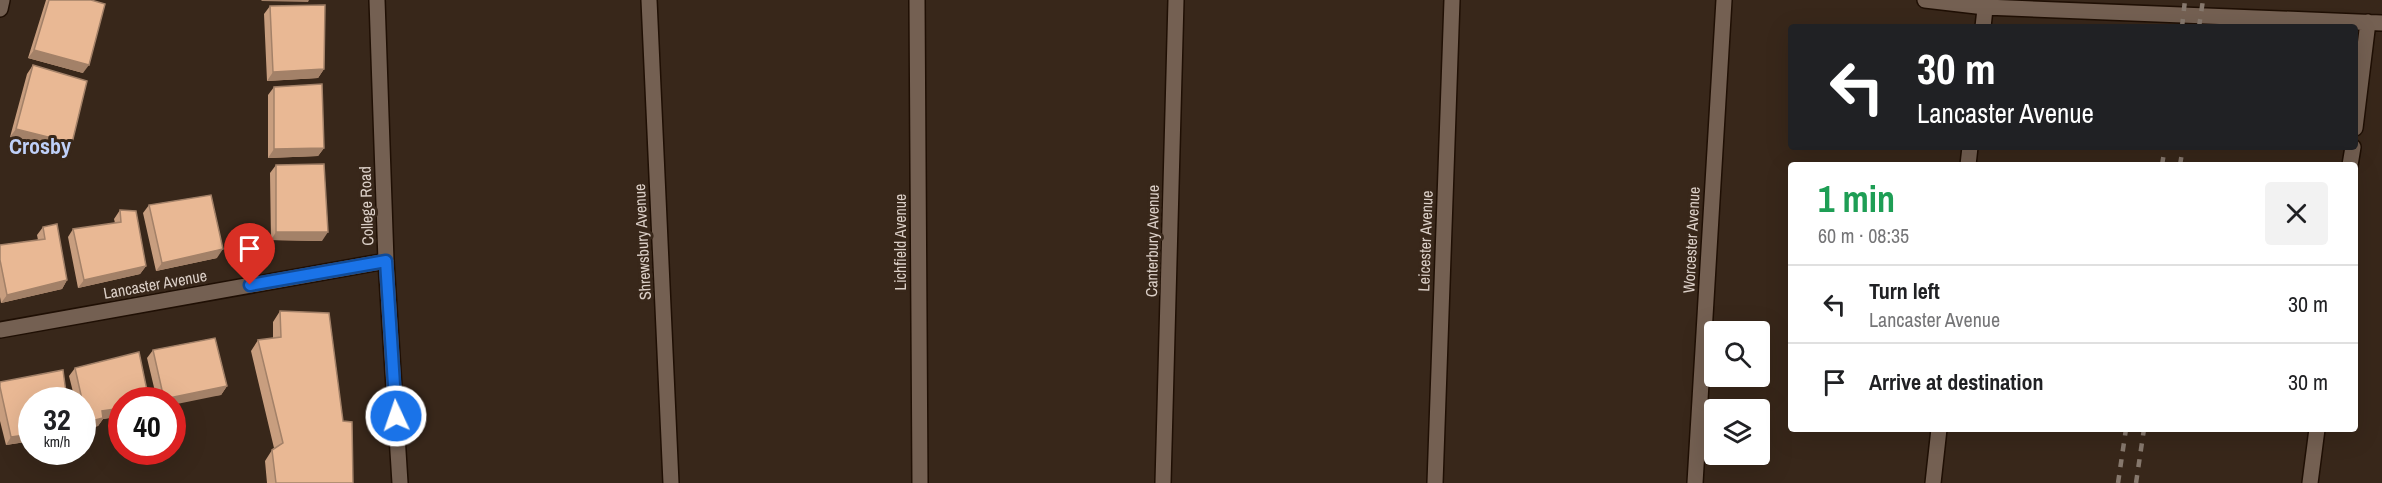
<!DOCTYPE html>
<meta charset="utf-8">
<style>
:root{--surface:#fff;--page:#f2f2f2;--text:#202124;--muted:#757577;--line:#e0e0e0}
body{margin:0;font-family:"Archivo Narrow",sans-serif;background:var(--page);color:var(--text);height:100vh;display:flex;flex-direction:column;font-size:22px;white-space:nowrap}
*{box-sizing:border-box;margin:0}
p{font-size:20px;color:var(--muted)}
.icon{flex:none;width:33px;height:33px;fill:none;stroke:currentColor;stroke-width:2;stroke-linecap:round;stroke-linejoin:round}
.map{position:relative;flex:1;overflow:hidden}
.drawer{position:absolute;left:1788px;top:162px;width:570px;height:270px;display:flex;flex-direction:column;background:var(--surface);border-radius:6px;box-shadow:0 6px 24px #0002}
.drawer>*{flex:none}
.guide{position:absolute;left:1788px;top:24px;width:570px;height:126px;border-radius:6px;box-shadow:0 6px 24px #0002;background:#202124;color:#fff;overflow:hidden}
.buttons{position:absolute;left:1704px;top:321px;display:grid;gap:12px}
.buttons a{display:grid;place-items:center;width:66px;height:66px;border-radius:6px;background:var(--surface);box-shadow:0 6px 24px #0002;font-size:30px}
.speed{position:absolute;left:18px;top:387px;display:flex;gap:12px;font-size:30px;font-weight:700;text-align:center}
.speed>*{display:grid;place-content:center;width:78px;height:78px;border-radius:50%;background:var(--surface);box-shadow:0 6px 24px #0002;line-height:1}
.speed small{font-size:15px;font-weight:400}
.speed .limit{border:9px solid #d22;background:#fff;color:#111}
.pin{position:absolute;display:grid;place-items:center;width:51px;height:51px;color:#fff;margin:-62px -26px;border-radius:50% 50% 50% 0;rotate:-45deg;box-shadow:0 0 6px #0007}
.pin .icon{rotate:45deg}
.me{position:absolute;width:66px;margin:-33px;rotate:357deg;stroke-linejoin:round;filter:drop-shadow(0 0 4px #0008)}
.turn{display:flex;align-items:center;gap:21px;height:126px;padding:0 30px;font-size:27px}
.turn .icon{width:78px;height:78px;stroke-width:2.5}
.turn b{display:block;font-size:42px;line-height:51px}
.round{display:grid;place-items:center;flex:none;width:63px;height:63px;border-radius:6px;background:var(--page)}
.overview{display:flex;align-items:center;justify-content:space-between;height:102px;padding:0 30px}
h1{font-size:36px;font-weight:700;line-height:45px;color:#1e9e55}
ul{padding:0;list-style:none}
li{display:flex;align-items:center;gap:18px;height:78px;padding:0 30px;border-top:2px solid var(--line)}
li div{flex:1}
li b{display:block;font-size:22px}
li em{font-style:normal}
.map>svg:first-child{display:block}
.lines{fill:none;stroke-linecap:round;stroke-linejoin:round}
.minor-casing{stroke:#1f0f04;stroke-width:18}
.minor{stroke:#746052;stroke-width:15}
.rail{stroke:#86786d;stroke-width:4.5;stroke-dasharray:8 8;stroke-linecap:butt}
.wall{fill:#c89e7f}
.shaded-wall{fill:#a38168}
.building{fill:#e9b894;stroke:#a38168;stroke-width:1.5}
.route-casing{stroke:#114b97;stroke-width:15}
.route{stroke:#1a73e8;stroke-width:10}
.labels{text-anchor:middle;stroke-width:6;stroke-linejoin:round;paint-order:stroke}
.street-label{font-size:16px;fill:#dbcfc7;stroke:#38271a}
.district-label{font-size:22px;font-weight:bold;fill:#bfd0f9;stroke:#38271a}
</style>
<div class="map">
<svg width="2382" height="483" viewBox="0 0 2382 483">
<rect width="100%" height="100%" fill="#38271a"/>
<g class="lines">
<defs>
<path id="minor" d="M377,0L386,261L400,483
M649,0L671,483
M917,0L920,483
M1925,0L1985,7L2382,23
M0,9L2,0
M1983,27L1986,0
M2355,128L2368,22
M1968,165L1970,147
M2350,165L2353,147
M0,330L386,261
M1163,483L1176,0
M1435,483L1452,0
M1695,483L1724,0
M1933,483L1939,429
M2310,483L2317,429"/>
</defs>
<use href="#minor" class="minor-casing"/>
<use href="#minor" class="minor"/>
<path class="rail" d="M2182,27L2185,0
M2199,27L2203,0
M2162,165L2165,147
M2180,165L2183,147
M2118,483L2126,429
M2136,483L2144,429"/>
</g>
<path class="wall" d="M46,0H91L83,73L28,58Z
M270,6L324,69L318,78L267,81L264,14Z
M33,65L72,143L67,151L10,137L27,74Z
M274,87L324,148L318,156L268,158V95Z
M276,165L322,241L271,240L270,173Z
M149,205L217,258L156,271L143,213Z
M120,210L146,266L140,274L78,288L68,237L73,229L115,223L114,219Z
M43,227L67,280L62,289L1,303L0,297V245L38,240L37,235Z
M280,311L343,421L353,483H267L265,461L272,450L274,448L251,351L258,340L273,338V322Z
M153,350L227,386L221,395L172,400H157L147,358Z
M75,368L122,400V416L103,419L98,426L82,430V400H75L69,376Z
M0,382L32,400V441L6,445L0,421Z"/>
<path class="shaded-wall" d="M262,0H309L308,2L261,1Z
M34,50L89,65L83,73L28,58Z
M324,69L318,78L267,81L273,72Z
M16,129L72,143L67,151L10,137Z
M324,148L318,156L268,158L274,149Z
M276,232H328L322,241L271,240Z
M223,249L217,258L156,271L162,263Z
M146,266L140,274L78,288L84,280Z
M67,280L62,289L1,303L7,295Z
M227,386L221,395L172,405V400H163L164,399Z
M122,408V416L103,419L98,426L82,430V428L87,422L102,411Z
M32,434V441L6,445L11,437Z"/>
<path class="building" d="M49,0H91L105,4L89,65L34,50Z
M325,5L324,69L273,72L270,6Z
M33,65L87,81L72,143L16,129Z
M322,84L324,148L274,149V87Z
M324,164L328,232H276V165Z
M211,195L223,249L162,263L149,205Z
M120,210L136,211L146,266L84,280L73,229L121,222Z
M57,224L67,280L7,295L0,260V245L45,239L43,227Z
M280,311L329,313L343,421L352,422L353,483H276L272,450L283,443L258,340L281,337Z
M215,338L227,386L164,399L153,350Z
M139,352L149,400H122V408L102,411L103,418L87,422L75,368Z
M63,370L67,400H32V434L11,437L0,387V382Z"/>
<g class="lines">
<defs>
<path id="route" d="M250,285L386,261L396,416"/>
</defs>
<use href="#route" class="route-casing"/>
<use href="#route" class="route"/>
</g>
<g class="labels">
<g class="street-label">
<text transform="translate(366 206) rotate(-92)" y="6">College Road</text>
<text transform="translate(1691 240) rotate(-87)" y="6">Worcester Avenue</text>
<text transform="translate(1152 241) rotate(-89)" y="6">Canterbury Avenue</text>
<text transform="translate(1425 241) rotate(-88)" y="6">Leicester Avenue</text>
<text transform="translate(642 242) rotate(-93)" y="6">Shrewsbury Avenue</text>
<text transform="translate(900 242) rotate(-90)" y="6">Lichfield Avenue</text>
<text transform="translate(155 284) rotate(-10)" y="6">Lancaster Avenue</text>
</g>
<g class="district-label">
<text x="40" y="154">Crosby</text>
</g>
</g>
</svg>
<div class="buttons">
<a><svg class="icon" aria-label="search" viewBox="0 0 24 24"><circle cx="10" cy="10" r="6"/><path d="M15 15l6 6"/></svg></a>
<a><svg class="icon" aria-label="layers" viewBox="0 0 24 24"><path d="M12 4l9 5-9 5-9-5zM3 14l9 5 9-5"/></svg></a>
</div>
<div class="speed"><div>32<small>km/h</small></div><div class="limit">40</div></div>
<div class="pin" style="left:250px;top:285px;background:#d93025"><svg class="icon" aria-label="arrive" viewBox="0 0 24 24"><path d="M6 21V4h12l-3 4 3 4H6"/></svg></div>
<svg class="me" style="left:396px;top:416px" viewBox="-20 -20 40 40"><circle r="17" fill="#1a73e8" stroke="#fff" stroke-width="3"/><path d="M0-11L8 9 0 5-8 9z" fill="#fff"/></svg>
<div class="guide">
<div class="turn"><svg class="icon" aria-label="left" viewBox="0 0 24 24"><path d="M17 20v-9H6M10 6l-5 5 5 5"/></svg><div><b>30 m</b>Lancaster Avenue</div></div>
</div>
<section class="drawer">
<div class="overview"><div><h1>1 min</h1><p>60 m · 08:35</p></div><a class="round"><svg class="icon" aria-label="close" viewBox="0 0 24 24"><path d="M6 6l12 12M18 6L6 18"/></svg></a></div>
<ul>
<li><svg class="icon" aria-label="left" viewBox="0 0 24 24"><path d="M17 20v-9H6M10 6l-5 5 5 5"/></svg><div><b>Turn left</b><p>Lancaster Avenue</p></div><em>30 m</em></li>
<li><svg class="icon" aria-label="arrive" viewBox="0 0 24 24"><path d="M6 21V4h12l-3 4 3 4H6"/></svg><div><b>Arrive at destination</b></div><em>30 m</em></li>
</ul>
</section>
</div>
